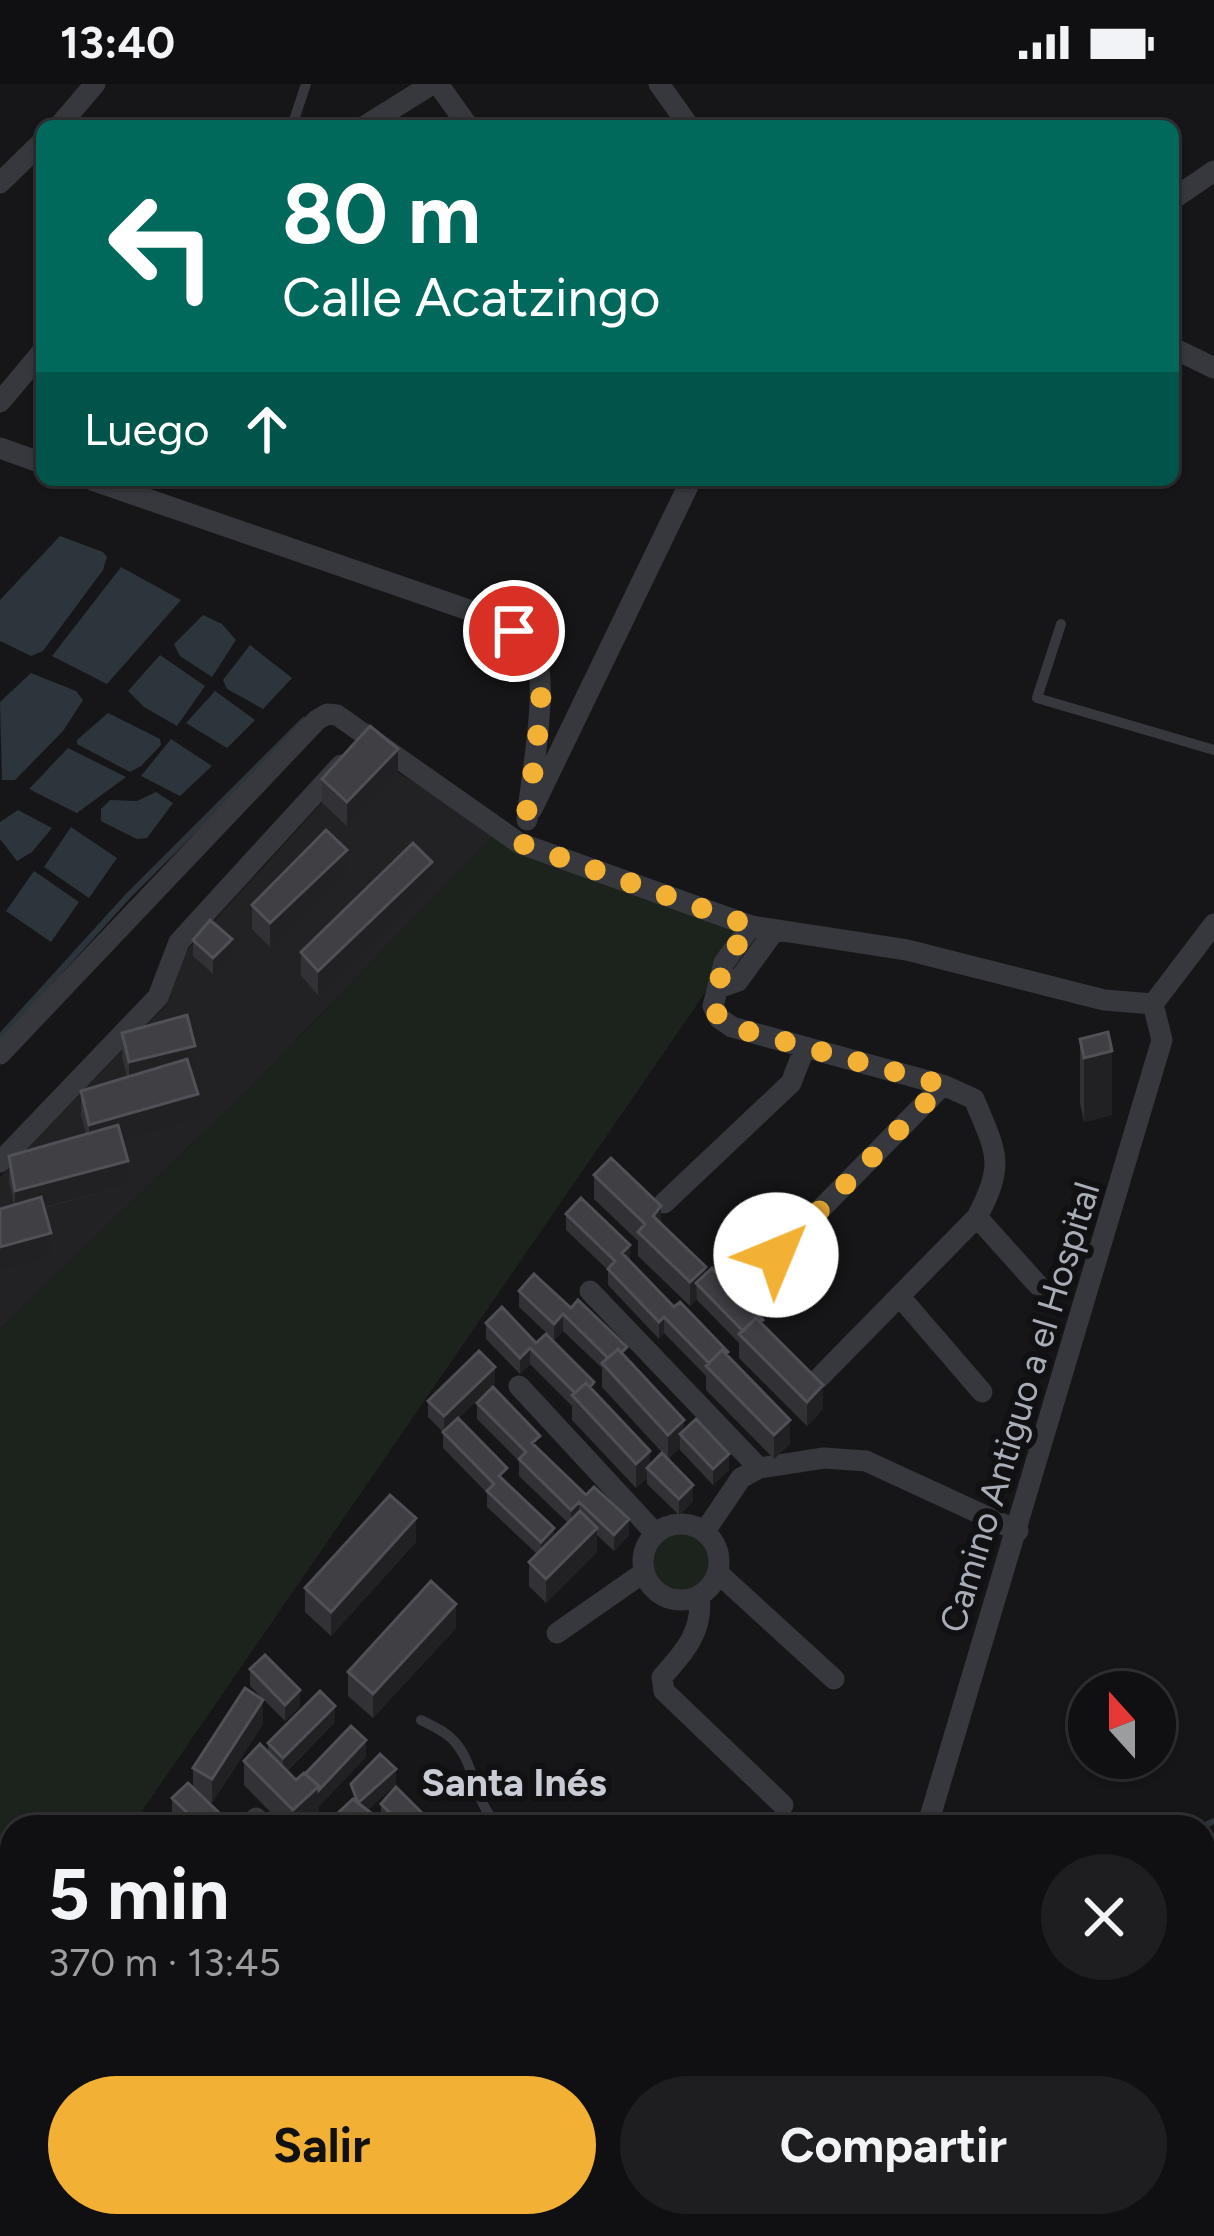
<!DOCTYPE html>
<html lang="es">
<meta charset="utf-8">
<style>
:root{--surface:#101012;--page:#1e1e20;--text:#f1f3f6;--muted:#9c9d9f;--line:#303032;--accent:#f2b134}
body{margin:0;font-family:Figtree,sans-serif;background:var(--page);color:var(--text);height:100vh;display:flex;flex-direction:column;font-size:45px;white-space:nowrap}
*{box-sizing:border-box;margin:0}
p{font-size:39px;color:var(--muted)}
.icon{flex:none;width:66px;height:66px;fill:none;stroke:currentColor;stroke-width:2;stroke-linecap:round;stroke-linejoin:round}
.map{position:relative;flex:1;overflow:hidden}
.panel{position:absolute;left:0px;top:1731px;width:1215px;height:423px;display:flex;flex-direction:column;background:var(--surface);border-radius:36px 36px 0 0;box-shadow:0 3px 9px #0004,0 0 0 3px var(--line)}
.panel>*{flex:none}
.hud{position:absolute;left:36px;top:36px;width:1143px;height:366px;border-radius:18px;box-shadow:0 3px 9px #0004,0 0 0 3px var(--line);background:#00695c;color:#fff;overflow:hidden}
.needle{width:78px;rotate:339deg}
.tools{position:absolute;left:1068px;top:1587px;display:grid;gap:24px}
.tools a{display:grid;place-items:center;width:108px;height:108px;border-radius:50%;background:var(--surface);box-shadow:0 3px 9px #0004,0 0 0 3px var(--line);font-size:60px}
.pin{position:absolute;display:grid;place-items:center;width:102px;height:102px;color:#fff;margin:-51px;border:6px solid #fff;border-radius:50%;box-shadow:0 3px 12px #0007}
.me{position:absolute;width:132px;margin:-66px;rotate:45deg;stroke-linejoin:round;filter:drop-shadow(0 0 9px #0008)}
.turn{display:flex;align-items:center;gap:42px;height:252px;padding:0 48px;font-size:54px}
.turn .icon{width:156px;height:156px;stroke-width:2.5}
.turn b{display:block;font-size:84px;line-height:102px}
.then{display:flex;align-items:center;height:114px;padding:0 48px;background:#0003;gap:24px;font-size:45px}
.round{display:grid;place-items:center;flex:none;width:126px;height:126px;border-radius:63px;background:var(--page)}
.summary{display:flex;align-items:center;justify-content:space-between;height:204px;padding:0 48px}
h1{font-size:72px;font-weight:700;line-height:90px}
.primary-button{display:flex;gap:24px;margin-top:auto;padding:24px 48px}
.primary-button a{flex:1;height:138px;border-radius:72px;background:var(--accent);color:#111;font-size:48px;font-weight:700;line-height:138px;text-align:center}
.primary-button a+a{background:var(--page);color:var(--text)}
.status{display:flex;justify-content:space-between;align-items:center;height:84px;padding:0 60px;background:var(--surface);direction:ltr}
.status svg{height:33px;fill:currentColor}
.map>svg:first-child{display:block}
.built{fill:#222225}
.green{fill:#1c231d}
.water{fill:#2c353c}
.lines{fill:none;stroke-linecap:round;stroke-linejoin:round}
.stream{stroke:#2c353c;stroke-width:6}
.service{stroke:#37383d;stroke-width:10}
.minor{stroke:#37383d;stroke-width:21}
.wall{fill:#323236}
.shaded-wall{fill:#212124}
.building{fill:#3f3f44;stroke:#4f5156;stroke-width:3}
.route{stroke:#f2b134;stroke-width:21;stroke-dasharray:0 37.8}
.labels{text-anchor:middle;stroke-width:12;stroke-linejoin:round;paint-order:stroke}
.street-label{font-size:36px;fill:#a8adb8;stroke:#111113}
.neighbourhood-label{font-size:39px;font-weight:bold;fill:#c9ccd4;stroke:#111113}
</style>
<div class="status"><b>13:40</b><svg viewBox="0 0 49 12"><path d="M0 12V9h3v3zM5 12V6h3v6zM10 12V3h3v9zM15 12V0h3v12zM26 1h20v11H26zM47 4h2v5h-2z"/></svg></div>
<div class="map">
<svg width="1214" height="2152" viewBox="0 0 1214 2152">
<rect width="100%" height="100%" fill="#161618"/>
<path class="built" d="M370,666L398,689L500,745L249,1005L0,1245V1093L166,921L178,876Z"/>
<path class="green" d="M500,745L751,842L131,1743H12V1915L0,1933V1245L249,1005Z
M651 1479a29 29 0 1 1 58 0a29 29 0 1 1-58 0Z"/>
<path class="water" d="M60,452L103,468L107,473L103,486L43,567L31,572L0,557V516Z
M121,483L181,516L107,600L52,572Z
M203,531L222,540L236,556L212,593L180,572L174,560Z
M250,561L292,594L263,625L227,605L223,596Z
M160,571L205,602L177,642L144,623L128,607Z
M31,589L76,607L83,616L63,647L15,696H2L0,618Z
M215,607L255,636L227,664L186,639Z
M108,629L160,655L161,661L141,682L130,688L77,660V656Z
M171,655L212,682L180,712L141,692Z
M68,664L126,693L77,729L29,705Z
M156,708L173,719L147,754L137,755L101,737V725L110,716L137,717Z
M18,726L52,744L32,768L17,777L0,755V738Z
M71,743L117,774L89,814L44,783Z
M34,787L79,818L51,858L6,827Z"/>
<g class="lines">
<path class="stream" d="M0,953L128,812L304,636
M1202,1743L1214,1737"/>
<path class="service" d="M292,42L306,0
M1061,540L1037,614L1214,666
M421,1636C432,1642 446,1647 454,1657C476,1681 473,1717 499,1743"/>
<path class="minor" d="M438,0L468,42
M659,0L689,42
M59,42L95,0
M365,42L432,0
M0,99L42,58
M1173,115L1214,87
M1173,264L1214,284
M0,318L42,268
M0,364L42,379
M92,396L492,534C505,542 523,550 532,563C552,591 530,698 527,736
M532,725L691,396
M751,842L724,879L713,922L719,934L732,943L943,1001L974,1015C996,1068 1006,1079 977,1133L818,1295
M718,904L738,897L775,846
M1153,920L1214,840
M0,970L317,636L327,630L337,631L519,759L751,842L907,866L1104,916L1153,920
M0,1078L158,913L179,858L341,681
M664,1119L791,999L805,963
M977,1133L1038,1201
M742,1205L943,1001
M590,1207L759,1384
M901,1214L982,1308
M519,1302L655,1449
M643 1478a38 38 0 1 1 76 0a38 38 0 1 1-76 0Z
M705,1447L741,1394L759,1384L824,1374L866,1377L1018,1447
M718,1489L834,1595
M699,1512C704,1546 684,1569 662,1593L664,1607L783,1721
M557,1549L643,1489
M256,1734L264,1743
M927,1743L1162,956L1153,920
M0,2088L12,2076
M378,2142L388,2152
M542,2142L552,2152
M742,2142L761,2152
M97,2152L106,2142
M255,2152L256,2151"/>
</g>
<path class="wall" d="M398,689L347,742L322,719V695Z
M347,790L270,863L252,845V821Z
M432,802L318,911L301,892V868Z
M193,856L232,872L213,890L193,872Z
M122,949L195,986L191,987L198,1034L122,1055L128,1101L44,1124L51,1173L0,1187V1125L14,1121L9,1097V1072L86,1050L81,1031V1007L127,993L122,973Z
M1080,955L1112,1031L1084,1038L1080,1019Z
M594,1091L661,1140L706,1190L763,1241L823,1325L807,1342L739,1274V1259L697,1216L690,1222L638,1172V1157L594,1115Z
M566,1130L630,1177L674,1223L728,1272L790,1360L774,1375L706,1306V1292L664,1249L659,1255L608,1201V1186L566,1146Z
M534,1190L627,1275L684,1347L729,1386L713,1401L680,1366V1364L668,1375L602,1303V1284L563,1247L554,1256L519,1223V1207Z
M486,1239L536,1259L594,1308L650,1381L693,1417L679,1431L647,1400V1394L636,1404L572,1336V1322L530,1280L520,1290L486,1255Z
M495,1299L458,1334L507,1399L554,1453L568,1439L519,1392V1377L477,1335V1319L540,1366L629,1451L614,1467L597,1451V1468L546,1519L529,1502V1478L537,1470L487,1423V1409L443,1364V1348L428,1333V1317Z
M416,1458L331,1552L305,1528V1504Z
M456,1544L373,1634L348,1612V1588Z
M250,1585L300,1622L285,1637L250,1602Z
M335,1638L287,1687L296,1696L366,1673L319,1722V1726L300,1743H285L244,1701V1677L268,1668V1659Z
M263,1640L212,1719L205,1715L234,1743H177L172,1738V1714L193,1704V1684Z
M381,1720L434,1743H388L381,1736Z
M12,1933V1959L7,1956V1940Z
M0,1966L12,1973V2016L0,2008Z
M12,2142H72L62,2152H0Z
M317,2142H361L371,2152H326Z
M394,2142H446L457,2152H404Z
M466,2142H533L543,2152H477Z
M569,2142H611L621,2152H579Z"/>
<path class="shaded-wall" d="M398,665V689L347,742V718Z
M347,766V790L270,863V839Z
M432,778V802L318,911V887Z
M232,855V872L213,890V874Z
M195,962V986L129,1002V978Z
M1112,967V1031L1084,1038V974Z
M198,1010V1034L89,1065V1041Z
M128,1077V1101L15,1131V1107Z
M661,1122V1146L653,1132Z
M51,1149V1173L0,1187V1163Z
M630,1161V1177L622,1169Z
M706,1183V1207L696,1199L697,1216L690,1222V1198Z
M563,1230V1247L554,1256V1240Z
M664,1233V1249L659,1255V1238Z
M530,1264V1280L520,1290V1274Z
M495,1283V1299L444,1349V1332Z
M823,1301V1325L807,1342V1318Z
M684,1336V1354L680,1350V1364L668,1375V1351Z
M790,1336V1360L774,1375V1351Z
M650,1367V1387L647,1384V1394L636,1404V1380Z
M729,1370V1386L713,1401V1385Z
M693,1401V1417L679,1431V1415Z
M579,1418V1434L571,1442V1426Z
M416,1434V1458L331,1552V1528Z
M629,1435V1451L614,1467V1451Z
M554,1444V1460L541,1474V1458Z
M597,1444V1468L546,1519V1495Z
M456,1520V1544L373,1634V1610Z
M300,1606V1622L285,1637V1621Z
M263,1616V1640L212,1719V1695Z
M335,1622V1638L283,1690V1674Z
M366,1656V1673L319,1722V1726L300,1743H293V1726Z
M396,1685V1701L358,1735V1719Z
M371,1729V1743H357Z
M12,2107V2123L0,2134V2118Z
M32,2142H43V2152H22Z
M55,2142H72L62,2152H52V2145Z
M161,2142H178L168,2152H151Z
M216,2142H231L223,2152H210Z"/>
<path class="building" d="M370,642L398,665L347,718L322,695Z
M326,746L347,766L270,839L252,821Z
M413,759L432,778L318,887L301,868Z
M210,836L232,855L213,874L193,856Z
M187,931L195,962L129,978L122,949Z
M1108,948L1112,967L1084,974L1080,955Z
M187,975L198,1010L89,1041L81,1007Z
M118,1041L128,1077L15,1107L9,1072Z
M611,1074L661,1122L653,1132L706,1183L690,1198L638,1148L645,1140L594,1091Z
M41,1113L51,1149L0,1163V1125Z
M581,1114L630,1161L622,1169L674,1223L680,1218L728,1268L726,1270L722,1266L709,1279L664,1233L659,1238L608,1185L615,1177L566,1130Z
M712,1184L763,1236L760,1238L756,1234L743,1247L696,1199Z
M534,1190L571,1224L578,1216L627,1263L621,1269L618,1265L608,1274L563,1230L554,1240L519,1207Z
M502,1223L536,1259L546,1250L594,1298L590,1303L586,1299L575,1309L530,1264L520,1274L486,1239Z
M756,1234L823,1301L807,1318L739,1250Z
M618,1265L684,1336L668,1351L602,1279Z
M722,1266L790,1336L774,1351L706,1282Z
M479,1267L495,1283L444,1332L428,1317Z
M586,1299L650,1367L636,1380L572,1311Z
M493,1303L540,1352L532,1359L586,1411L594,1403L629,1435L614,1451L579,1418L571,1426L519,1375L526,1368L477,1319Z
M458,1334L507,1384L499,1392L554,1444L541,1458L487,1407L494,1400L443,1348Z
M696,1335L729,1370L713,1385L680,1350Z
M662,1369L693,1401L679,1415L647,1384Z
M390,1411L416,1434L331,1528L305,1504Z
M580,1427L597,1444L546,1495L529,1478Z
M431,1497L456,1520L373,1610L348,1588Z
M265,1571L300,1606L285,1621L250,1585Z
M245,1604L263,1616L212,1695L193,1684Z
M320,1607L335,1622L283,1674L268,1659Z
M351,1642L366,1656L319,1706V1702L305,1690Z
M260,1660L296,1696L304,1689L319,1702L293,1726L244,1677Z
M380,1670L396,1685L358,1719L351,1700Z
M188,1699L234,1743H202L172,1714Z
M396,1703L430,1737H429L426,1734L416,1743H404L381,1720Z
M353,1715L371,1729L357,1743H323Z
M154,1733L165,1743H145Z
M426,1734L434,1743H416Z
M0,1966L12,1973V2000L0,1992Z
M12,2091V2107L0,2118V2092L5,2098Z
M12,2132V2142H32L22,2152H0V2144Z
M131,2142H161L151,2152H109L117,2144L123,2150Z
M188,2142H220L210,2152H177Z
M305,2142H313L322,2152H295Z
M332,2142H361L371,2152H342Z
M418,2142H446L457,2152H428Z
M483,2142H500V2150L493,2152Z
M500,2142H533L543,2152H510Z
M585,2142H611L621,2152H595Z
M655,2142H676L681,2147L676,2152H645Z"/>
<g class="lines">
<path class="route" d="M514,547C527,559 536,567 540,586C546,612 528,731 520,759L751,842L724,879L713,922L719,934L732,943L943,1001L776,1171"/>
</g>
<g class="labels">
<g class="street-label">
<text transform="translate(1019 1323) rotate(-73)" y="13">Camino Antiguo a el Hospital</text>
</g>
<g class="neighbourhood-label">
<text x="514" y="1712">Santa Inés</text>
</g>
</g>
</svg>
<div class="tools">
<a><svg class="needle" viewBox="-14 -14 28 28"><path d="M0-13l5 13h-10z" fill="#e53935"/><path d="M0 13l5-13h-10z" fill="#9c9d9f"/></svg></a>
</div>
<div class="pin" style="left:514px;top:547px;background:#d93025"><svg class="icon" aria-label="arrive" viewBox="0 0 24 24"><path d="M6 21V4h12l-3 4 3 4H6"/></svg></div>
<svg class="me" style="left:776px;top:1171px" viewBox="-20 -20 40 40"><circle r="19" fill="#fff"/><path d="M0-13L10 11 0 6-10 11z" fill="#f2b134"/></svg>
<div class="hud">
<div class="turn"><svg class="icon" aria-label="left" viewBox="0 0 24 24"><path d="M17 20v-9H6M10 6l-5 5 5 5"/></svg><div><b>80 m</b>Calle Acatzingo</div></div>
<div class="then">Luego<svg class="icon" aria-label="ahead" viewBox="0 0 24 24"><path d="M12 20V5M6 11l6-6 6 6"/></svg></div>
</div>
<section class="panel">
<div class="summary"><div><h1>5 min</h1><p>370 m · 13:45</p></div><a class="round"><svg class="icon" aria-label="close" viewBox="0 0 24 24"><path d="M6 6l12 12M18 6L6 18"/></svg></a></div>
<div class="primary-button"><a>Salir</a><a>Compartir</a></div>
</section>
</div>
